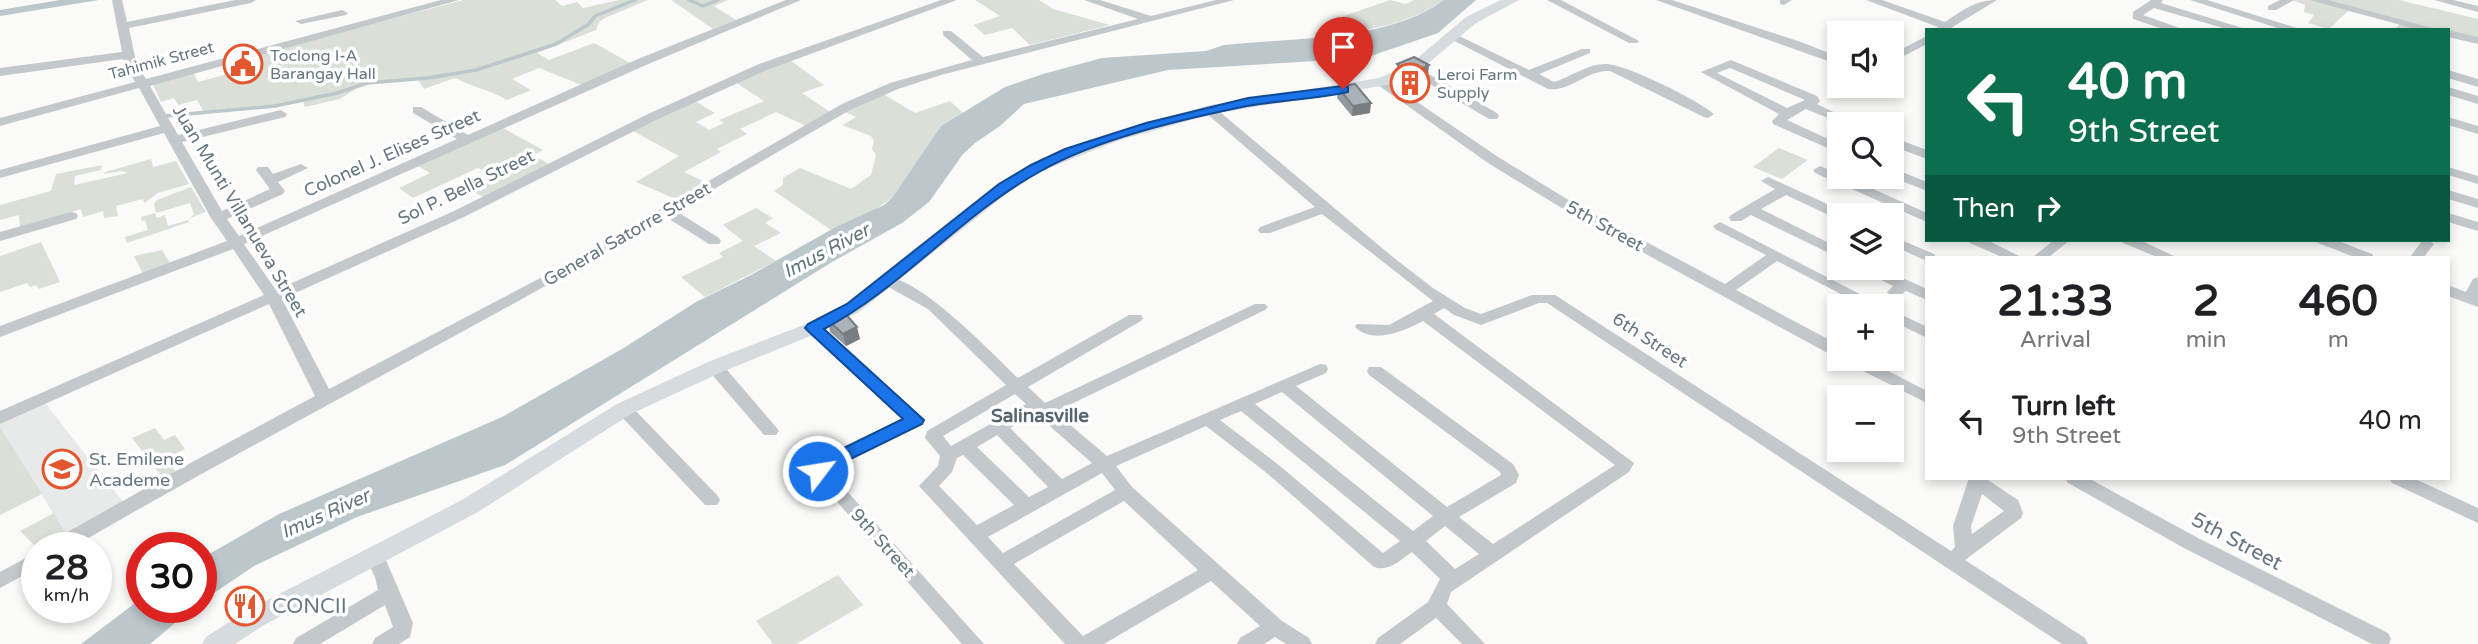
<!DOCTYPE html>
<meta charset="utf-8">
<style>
:root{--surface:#fff;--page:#f2f2f2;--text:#202124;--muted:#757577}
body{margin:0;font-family:"Varela Round",sans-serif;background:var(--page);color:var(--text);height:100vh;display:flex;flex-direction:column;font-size:26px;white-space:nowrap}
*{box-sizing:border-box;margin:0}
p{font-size:23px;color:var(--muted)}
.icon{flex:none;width:38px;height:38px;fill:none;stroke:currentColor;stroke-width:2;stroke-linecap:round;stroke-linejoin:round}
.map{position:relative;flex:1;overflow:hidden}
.panel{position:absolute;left:1925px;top:256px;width:525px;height:224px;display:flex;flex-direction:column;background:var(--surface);border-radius:0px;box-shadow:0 4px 10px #0003}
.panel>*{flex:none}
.banner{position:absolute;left:1925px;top:28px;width:525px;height:214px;border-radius:0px;box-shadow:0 4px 10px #0003;background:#0b6e4f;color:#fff;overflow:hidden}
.buttons{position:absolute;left:1827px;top:21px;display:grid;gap:14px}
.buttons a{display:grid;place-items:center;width:77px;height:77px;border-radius:0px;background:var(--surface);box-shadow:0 4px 10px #0003;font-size:35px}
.speed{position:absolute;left:21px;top:532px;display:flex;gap:14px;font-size:35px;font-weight:700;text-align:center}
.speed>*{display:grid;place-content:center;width:91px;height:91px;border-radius:50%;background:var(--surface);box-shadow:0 4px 10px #0003;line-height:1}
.speed small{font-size:18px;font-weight:400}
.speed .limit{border:10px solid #d22;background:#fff;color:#111}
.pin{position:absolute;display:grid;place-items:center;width:60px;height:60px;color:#fff;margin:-72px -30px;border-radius:50% 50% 50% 0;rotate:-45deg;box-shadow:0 0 7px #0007}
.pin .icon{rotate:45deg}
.me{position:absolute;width:77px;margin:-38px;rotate:59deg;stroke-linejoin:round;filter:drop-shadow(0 0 5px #0008)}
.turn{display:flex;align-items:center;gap:24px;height:147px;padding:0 28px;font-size:32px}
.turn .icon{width:91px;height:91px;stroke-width:2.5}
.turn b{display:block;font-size:49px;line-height:60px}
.then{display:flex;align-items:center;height:66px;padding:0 28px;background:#0003;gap:14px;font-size:26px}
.eta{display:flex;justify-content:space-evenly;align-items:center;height:119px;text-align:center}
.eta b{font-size:42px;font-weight:800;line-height:49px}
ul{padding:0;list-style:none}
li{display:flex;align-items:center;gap:21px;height:91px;padding:0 28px}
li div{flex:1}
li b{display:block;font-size:26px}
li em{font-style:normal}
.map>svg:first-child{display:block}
.built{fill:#e8e9e9}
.green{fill:#dadfd7}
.water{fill:#bbc7cb}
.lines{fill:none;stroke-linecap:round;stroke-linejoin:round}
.stream{stroke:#bbc7cb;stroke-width:3.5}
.minor{fill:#c3c8cc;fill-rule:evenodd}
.major{fill:#d6dbdf;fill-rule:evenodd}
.wall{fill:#929a9f}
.shaded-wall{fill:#777d82}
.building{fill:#aab3b9;stroke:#777d82;stroke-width:2}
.route{fill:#1a73e8;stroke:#114b97;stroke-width:2}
.labels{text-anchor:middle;stroke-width:7;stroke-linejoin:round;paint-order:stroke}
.far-poi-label{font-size:16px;fill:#657683;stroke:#fff;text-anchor:start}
.far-street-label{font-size:16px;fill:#657683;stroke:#fff}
.street-label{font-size:18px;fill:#657683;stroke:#fff}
.poi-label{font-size:18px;fill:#657683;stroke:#fff;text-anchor:start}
.water-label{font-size:19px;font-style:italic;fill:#60757c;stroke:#fff}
.neighbourhood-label{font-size:19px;font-weight:bold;fill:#57646e;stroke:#fff}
.near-street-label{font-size:21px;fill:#657683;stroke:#fff}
.near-poi-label{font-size:21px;fill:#657683;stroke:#fff;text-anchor:start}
</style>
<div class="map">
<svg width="2478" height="644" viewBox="0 0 2478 644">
<rect width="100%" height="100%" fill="#fafaf8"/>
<path class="built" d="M45,403L123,502L66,534L0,427V424Z"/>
<path class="green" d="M463,0H555L562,6L577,2L583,8L619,0H648L605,18L599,22L596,30L537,53L549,60L594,43L632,64L584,86L539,68L512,79L531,90L507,100C490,90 472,87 455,78L424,89L418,80L363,84L340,99L305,107L302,99L279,104L204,112L197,100L178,105L174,98L161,102L152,83L193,72L198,82L257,66L254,55Z
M671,0H728L714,6L736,20L713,29Z
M975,0H1039L1053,9L1110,25L1030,45L1012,28L985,35L973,25L1000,16Z
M1390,0L1406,4L1414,0H1444C1407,26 1360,32 1316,36L1315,33L1351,27L1338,18Z
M2292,0H2399L2478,19V43L2448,35V30H2394L2400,24L2348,11L2329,29L2308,23L2314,15L2304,12L2305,5Z
M790,60L824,85L802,93L830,112L806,126L776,112L740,129L747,134L717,149L721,152L684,172L708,183L678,200L636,182L679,156L631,130L693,100L715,113L696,122L709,130L724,123L719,120L764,101L735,82Z
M883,94L915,113L950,101L963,113L941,126L892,198L873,211L831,230L774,191L783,185V178L800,168L851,189L871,175L876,155L872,149L874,141L871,136L842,125L856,117L845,112Z
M503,128L543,150L533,155L551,165L485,198L472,191L498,178L478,168L413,198L399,188L430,173L418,166Z
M1779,148L1808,160L1782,179L1753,167Z
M151,159L153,167L176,161L189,184L158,193L144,203L143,199L116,206L118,216L104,218L103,211L83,217L81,209L20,229L19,215L0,220V205L51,191L56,174L102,165L101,170L75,176L74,185L128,173L121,171L104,174L105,172Z
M191,187L206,212L190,218L194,214L190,203L156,213L154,204L157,200Z
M756,208L773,218L765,223L781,233L754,246L776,261L705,297L681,277L723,257L719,253L743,241L723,225Z
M155,213L157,218L165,215L168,226L188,220L189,222L127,243L125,237L148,230L145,220L142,221L141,217Z
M41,242L60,282L39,289L36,285L30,287L27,283L0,292V256Z
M162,250L170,263L143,274L134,256Z
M0,427L42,494L0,515Z
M155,428L164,440L175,435L185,449L166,458L176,472L164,479L132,438Z
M54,513L66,534L43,548H37L20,531Z
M838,575L863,605L796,644H773L756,621Z"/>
<path class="water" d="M60,0H99L0,16V10Z
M1444,0H1476L1438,33L1365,58L1168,70L1024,104L1000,126L975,143L963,154L929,202L902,223L832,262L505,465L357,517L254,566L201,602V559L204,557L279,514L502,417L622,349L696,302L751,275L834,228L884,205L892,198L941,126L1005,87L1043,74L1102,58L1206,51L1224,45C1290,38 1390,41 1444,0Z
M142,598V607H194L150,644H81Z"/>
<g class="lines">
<path class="stream" d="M689,0L703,6L718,0
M165,116L275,106L337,93L367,83L428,78L476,70L556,44L589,24L595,16L635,0"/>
<path class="minor" d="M112,0H122L127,22L235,0H256L251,3L129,28L136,62L146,79L441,0H459L150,86L178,135L281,110L287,114L285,117L182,142L222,211L270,189L256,170L258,167H268L273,174L301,164L308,168L278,182L285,191L283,194L227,219L239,236L457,139L413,113V107H421L468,135L638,59L786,0H801L646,65L244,244L276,290L454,211L648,114L759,64L941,0H957L767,70L656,120L464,217L282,299L329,389L548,274L842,104L890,83L972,60L943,35V31H951L983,57L1138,19L1084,0H1100L1151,16L1216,0H1234L941,75L898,89L850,110L676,211L719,238L721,241L719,244H709L666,217C470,332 267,434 71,548H46L48,543L194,461L315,396L269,304L0,424V411L264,295L233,249L0,337V326L227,241L211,218L164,133L0,178V170L160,126L139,88L0,126V118L135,82L123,59L0,76V68L122,52Z
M1547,0H1561L1639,41L1637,43H1629Z
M1656,0H1672L1801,42L1839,57V65Z
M1780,0H1792L1784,5L1780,4Z
M1866,0H1882L1945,22C1963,10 1976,0 1997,0L1951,28L1934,30L1938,27Z
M2151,0H2163L2161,3L2249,30H2230L2154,8L2143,15L2185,30H2166L2133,19V12Z
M2190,0H2207L2303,30H2284Z
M2280,0H2294L2276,10H2268V6Z
M2310,0H2328L2440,30H2419Z
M2434,0H2453L2478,6V12Z
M342,10L348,13L346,15L301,24L295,21Z
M2447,30L2452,31L2478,37V44L2448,37Z
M1451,32L1529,70L1582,49H1590V53L1539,74L1554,82C1571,77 1587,64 1605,64C1624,63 1700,101 1714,114L1708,118L1704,117L1610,71C1588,69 1570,92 1548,89L1447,37L1445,35Z
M1927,36V44L1892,62V54Z
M1731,60L1817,96L1820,101L1817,104L1858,124H1842L1806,109L1787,120L1839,144V153L1773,124L1772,121L1779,114L1701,72ZM1730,68L1805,100L1787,108L1717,73Z
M1413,65L1497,113L1499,116L1497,119H1489L1409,72V66Z
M2448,70L2478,79V87L2448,78Z
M1382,78L1498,157L1575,204L1725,284L1766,255L1715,229L1713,226L1720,222L1883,306H1864L1777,261L1736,290L1839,345V357L1833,356L1565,210L1488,163L1378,85L1376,82Z
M2448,87L2478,96V104L2448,95Z
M1210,106L1214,107L1394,258L1433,288L1465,308L1481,314L1532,295H1555L1951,551L1955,547L1953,526L1968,481L1970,478H1989L1988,480L2018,500L2023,513L2021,518L1965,560L2085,638L2088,644H2062L1547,303H1539L1481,325L1454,315L1444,308L1434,314L1634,463L1629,472L1451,592L1447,604L1485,644H1462L1436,618L1400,644H1375L1378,638L1428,602L1440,579L1412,552C1400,560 1390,572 1374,567L1268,474L1206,426L1116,466L1132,487L1282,621L1309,638L1312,644H1286L1275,637L1264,644H1237L1240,638L1260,626L1211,581L1104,644H1065L919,486L938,466L940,456L925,438L927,431L1006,385L928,309L883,284L880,281L883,278C913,270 995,356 1018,378L1129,315H1141L1143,318L1141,321L1028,387L1045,403L1255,304H1265L1268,307L1265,310L1055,412L1107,456L1320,364L1326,365L1328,369L1326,373L1296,386L1447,507L1501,475L1500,472L1369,375L1367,371L1369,367H1381L1513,464L1519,475L1516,483L1459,517L1493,544L1615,465L1423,321C1404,331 1373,345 1355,327L1357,324L1389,325L1433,301L1322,214L1270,233H1260L1258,230L1260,227L1315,207L1206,113L1204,110ZM1282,392L1433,516L1413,531L1255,404ZM1015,394L1026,404L951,446L943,436ZM1241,411L1400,541L1383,553L1280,466L1220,420ZM1035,413L1037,415L1092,463L1062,479L1010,428ZM997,435L1048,487L1029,497L977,447ZM963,455L1014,505L977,525L939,486L952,472L957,458ZM1102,473L1115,490L1003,553L988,537ZM1982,494L2004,511L1972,534L1971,526ZM1124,501L1198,570L1083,636L1014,564ZM1445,526L1479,554L1455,569L1426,541Z
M2448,117L2478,126V134L2448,125Z
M1892,137L1927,150V159L1892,146Z
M1820,166L1839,174V177H1846L1927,213V222L1815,173L1813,170Z
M2448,167L2478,176V184L2448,175Z
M1892,168L1927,182V191L1892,177Z
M1768,177L1845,212L1847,215H1839V219L1835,218L1786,195L1761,209L1839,248V258L1751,215L1741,221H1731L1729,218L1731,215L1775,189L1761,181Z
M2448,190L2478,199V208L2448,199Z
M71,212L76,213L78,216L76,219L0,241V232Z
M2448,213L2478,222V231L2448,222Z
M1892,236L1934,254L1936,257H1927V261L1924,260L1892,245Z
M1968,240H1987L2021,257H2002L1970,243Z
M2054,240H2070L2049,257H2033Z
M2121,240H2140L2176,257H2157L2123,243Z
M2316,240H2336L2372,254L2374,257H2354L2318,243Z
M2428,240L2434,244L2424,257H2410L2422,241Z
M1861,268H1880L1927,289V300L1906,291L1900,295H1890L1887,292L1893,286L1863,271Z
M2478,277V307L2448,296V285L2466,292L2473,279Z
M1892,310L1927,327V338L1892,321Z
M813,323L819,325L924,420L921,424L828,470L984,644H962L810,471L815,462L903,419L807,331L805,328Z
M1845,359H1865L1927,391V403L1847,363Z
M715,362L721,363L776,427L779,431L776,435H764L709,371L707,367Z
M624,403L630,405L717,495L720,500L717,505H705L618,413L615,409L618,405Z
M2065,478H2088L2198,538L2388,633L2391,639L2389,644H2372L2184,548L2068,483Z
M2389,478H2413L2478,508V523L2392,483Z
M375,549L382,551L413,623L410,637L399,644H372L375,638L393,627L385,605L320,644H293L296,638L378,590L375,577L365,556L368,551Z
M37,552V568L0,588V572Z"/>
<path class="major" d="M1501,0H1519L1476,23L1418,72L1387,85L1212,114L1117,141L1042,171L1010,191L859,312L820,332L722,372L631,414L478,512L264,625L235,644H202L206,637L246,611L462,500L617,404L708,362L806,324L845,304L998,183L1030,165L1105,135L1210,105L1379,78L1408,66L1466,17Z"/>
</g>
<path class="wall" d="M1414,57L1427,86L1410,94L1396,84L1397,64Z
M1338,87L1370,113L1352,116L1337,98Z
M828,320L860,339L846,346L830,332Z"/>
<path class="shaded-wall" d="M1429,65L1427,86L1410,94L1411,73Z
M1371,103L1370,113L1352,116L1353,106Z
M857,327L860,339L846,346L843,334Z"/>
<path class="building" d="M1414,57L1429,65L1411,73L1397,64Z
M1355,84L1371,103L1353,106L1338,87Z
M843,311L857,327L843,334L828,320Z"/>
<path class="route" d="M1343,86L1348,87V92C1315,99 1281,100 1247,106C1183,119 1096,139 1039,172C961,215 903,287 824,329L924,420L922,424L828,470L825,475H812L809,471L815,462L903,419L808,331L805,328L808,324L847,304L999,184L1031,165L1065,149L1146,123L1248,98Z"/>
<defs>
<symbol id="civic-ring" viewBox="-11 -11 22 22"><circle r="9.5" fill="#fff" stroke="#e4572e" stroke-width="1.5"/><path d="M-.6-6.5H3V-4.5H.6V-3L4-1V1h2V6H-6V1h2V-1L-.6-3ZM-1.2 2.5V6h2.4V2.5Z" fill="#e4572e"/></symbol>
<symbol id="building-ring" viewBox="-11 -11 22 22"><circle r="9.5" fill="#fff" stroke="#e4572e" stroke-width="1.5"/><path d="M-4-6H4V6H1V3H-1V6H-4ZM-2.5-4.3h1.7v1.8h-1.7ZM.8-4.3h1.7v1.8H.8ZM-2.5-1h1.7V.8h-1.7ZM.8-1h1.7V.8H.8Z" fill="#e4572e"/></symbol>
<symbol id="school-ring" viewBox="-11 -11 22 22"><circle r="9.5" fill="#fff" stroke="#e4572e" stroke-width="1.5"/><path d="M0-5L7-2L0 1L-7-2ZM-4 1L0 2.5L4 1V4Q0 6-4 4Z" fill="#e4572e"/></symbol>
<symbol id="restaurant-ring" viewBox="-11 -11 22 22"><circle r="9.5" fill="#fff" stroke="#e4572e" stroke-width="1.5"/><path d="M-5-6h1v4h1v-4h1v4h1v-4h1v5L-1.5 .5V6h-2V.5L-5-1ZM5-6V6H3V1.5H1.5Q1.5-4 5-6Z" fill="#e4572e"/></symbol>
</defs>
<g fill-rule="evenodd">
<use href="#civic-ring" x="221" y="42" width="44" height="44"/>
<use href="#building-ring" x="1388" y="61" width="44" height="44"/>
<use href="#school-ring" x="40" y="447" width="44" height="44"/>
<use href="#restaurant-ring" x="223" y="584" width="44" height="44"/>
</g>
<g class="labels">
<g class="far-poi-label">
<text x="270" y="61">Toclong I-A<tspan x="270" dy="18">Barangay Hall</tspan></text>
<text x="1437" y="80">Leroi Farm<tspan x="1437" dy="18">Supply</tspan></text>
</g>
<g class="far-street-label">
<text transform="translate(161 60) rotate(-15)" y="6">Tahimik Street</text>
</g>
<g class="street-label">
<text transform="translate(392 153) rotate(-24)" y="6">Colonel J. Elises Street</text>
<text transform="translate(466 187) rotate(-26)" y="6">Sol P. Bella Street</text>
<text transform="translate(240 211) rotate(59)" y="6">Juan Munti Villanueva Street</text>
<text transform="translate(1605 226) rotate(29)" y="6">5th Street</text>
<text transform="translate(627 234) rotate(-30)" y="6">General Satorre Street</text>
<text transform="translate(1650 340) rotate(33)" y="6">6th Street</text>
<text transform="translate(883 543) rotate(48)" y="6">9th Street</text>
</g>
<g class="poi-label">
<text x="89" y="465">St. Emilene<tspan x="89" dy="21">Academe</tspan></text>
</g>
<g class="water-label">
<text transform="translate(826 250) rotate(-28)" y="7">Imus River</text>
<text transform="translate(325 513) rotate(-24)" y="7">Imus River</text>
</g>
<g class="neighbourhood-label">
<text x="1040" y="422">Salinasville</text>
</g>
<g class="near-street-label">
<text transform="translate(2237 541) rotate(28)" y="7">5th Street</text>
</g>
<g class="near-poi-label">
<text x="272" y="613">CONCII</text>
</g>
</g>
</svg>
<div class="buttons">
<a><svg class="icon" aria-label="sound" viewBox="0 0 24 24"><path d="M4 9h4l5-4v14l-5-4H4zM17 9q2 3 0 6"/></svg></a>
<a><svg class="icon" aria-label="search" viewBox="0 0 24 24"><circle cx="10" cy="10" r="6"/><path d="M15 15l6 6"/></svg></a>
<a><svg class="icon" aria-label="layers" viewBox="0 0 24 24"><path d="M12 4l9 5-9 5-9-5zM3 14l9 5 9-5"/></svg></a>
<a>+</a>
<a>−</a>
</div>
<div class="speed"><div>28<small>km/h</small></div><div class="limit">30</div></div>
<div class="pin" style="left:1343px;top:89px;background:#d93025"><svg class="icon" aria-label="arrive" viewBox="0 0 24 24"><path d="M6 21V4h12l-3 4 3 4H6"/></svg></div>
<svg class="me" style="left:818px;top:471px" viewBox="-20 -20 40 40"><circle r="17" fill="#1a73e8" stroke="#fff" stroke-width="3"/><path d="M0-11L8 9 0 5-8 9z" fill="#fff"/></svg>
<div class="banner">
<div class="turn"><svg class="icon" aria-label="left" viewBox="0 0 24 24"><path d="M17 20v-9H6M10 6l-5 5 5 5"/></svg><div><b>40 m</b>9th Street</div></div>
<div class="then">Then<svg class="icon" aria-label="right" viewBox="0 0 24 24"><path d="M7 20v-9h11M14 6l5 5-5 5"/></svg></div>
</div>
<section class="panel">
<div class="eta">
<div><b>21:33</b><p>Arrival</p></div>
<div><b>2</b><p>min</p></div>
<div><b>460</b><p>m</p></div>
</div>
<ul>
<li><svg class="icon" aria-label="left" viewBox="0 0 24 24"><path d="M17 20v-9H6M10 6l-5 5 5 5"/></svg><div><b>Turn left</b><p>9th Street</p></div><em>40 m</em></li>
</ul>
</section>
</div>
